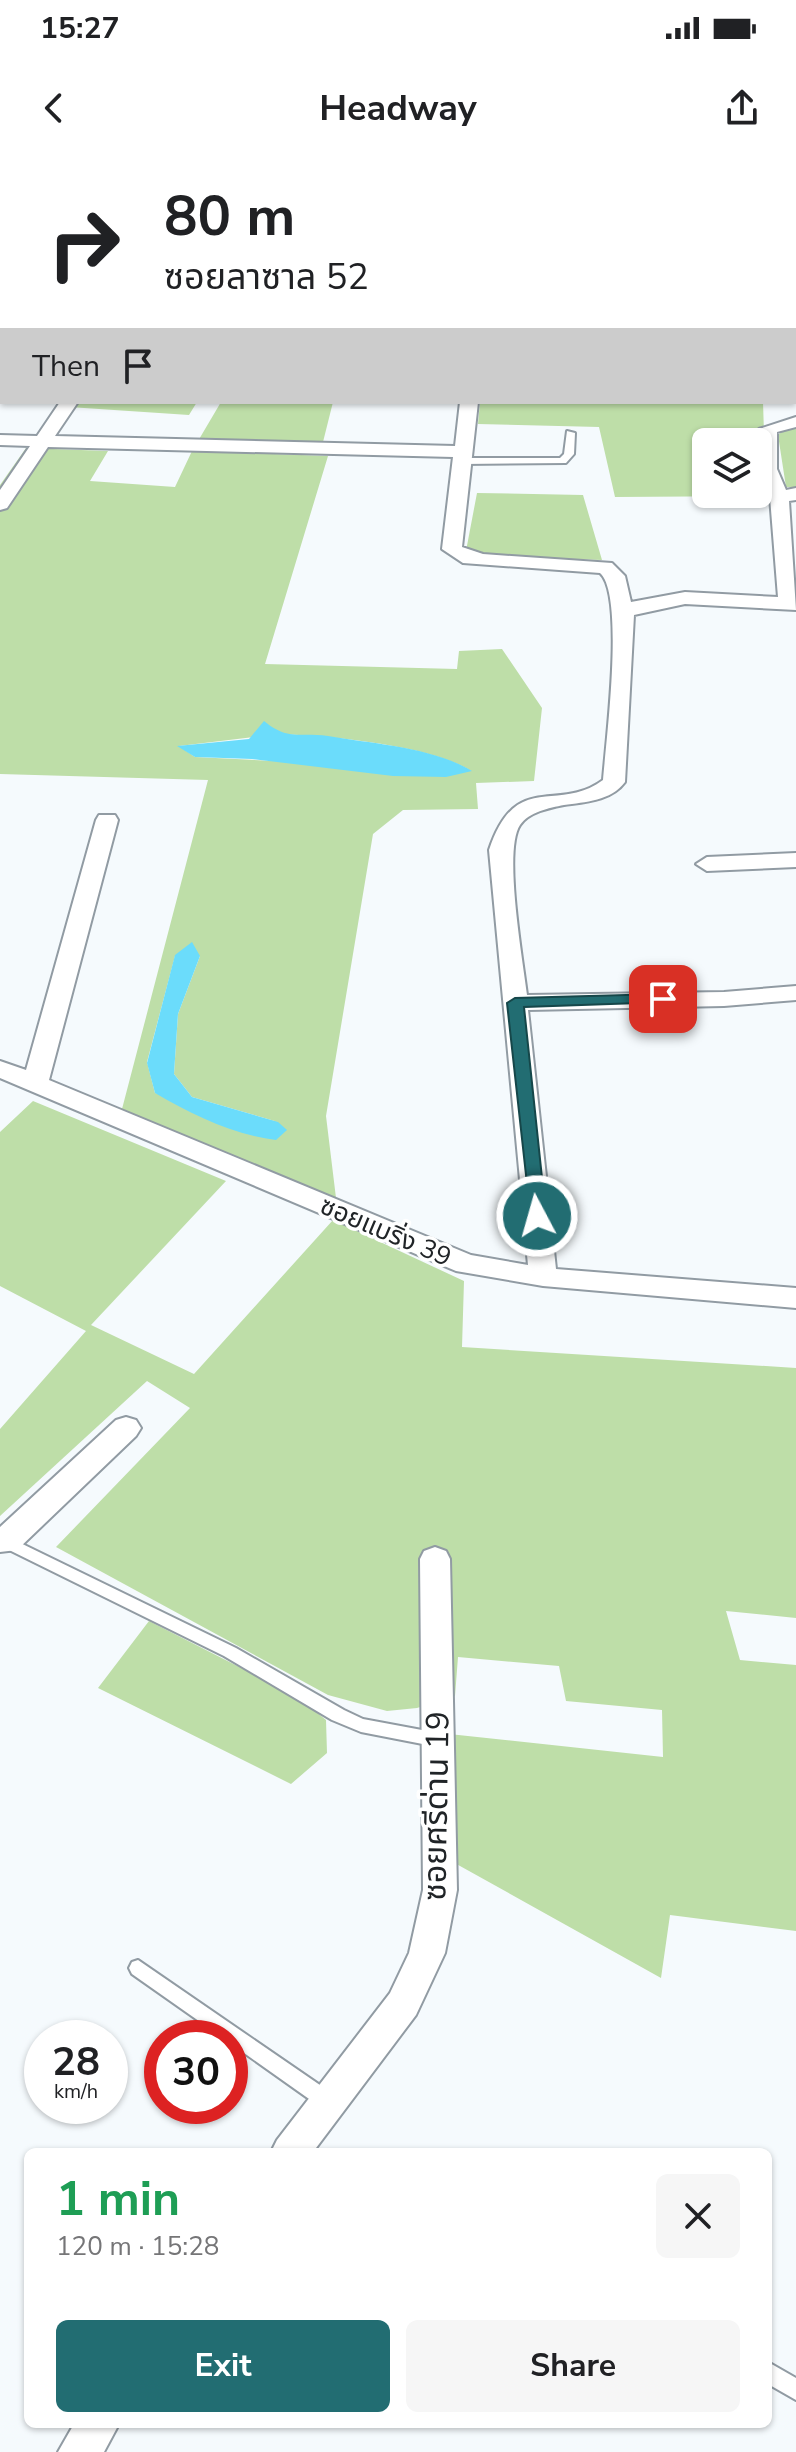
<!DOCTYPE html>
<meta charset="utf-8">
<style>
:root{--surface:#fff;--page:#f6f6f6;--text:#202124;--muted:#757577;--accent:#226d72}
body{margin:0;font-family:"Nunito Sans","Noto Sans Thai",sans-serif;background:var(--page);color:var(--text);height:100vh;display:flex;flex-direction:column;font-size:30px;white-space:nowrap}
*{box-sizing:border-box;margin:0}
p{font-size:26px;color:var(--muted)}
.icon{flex:none;width:44px;height:44px;fill:none;stroke:currentColor;stroke-width:2;stroke-linecap:round;stroke-linejoin:round}
.map{position:relative;flex:1;overflow:hidden}
.sheet{position:absolute;left:24px;top:1988px;width:748px;height:280px;display:flex;flex-direction:column;background:var(--surface);border-radius:12px;box-shadow:0 2px 6px #0004}
.sheet>*{flex:none}
.hud{position:absolute;left:0px;top:0px;width:796px;height:244px;box-shadow:0 2px 6px #0004;background:#fff;color:var(--text);overflow:hidden}
.controls{position:absolute;left:692px;top:268px;display:grid;gap:16px}
.controls a{display:grid;place-items:center;width:80px;height:80px;border-radius:12px;background:var(--surface);box-shadow:0 2px 6px #0004;font-size:40px}
.speed{position:absolute;left:24px;top:1860px;display:flex;gap:16px;font-size:40px;font-weight:700;text-align:center}
.speed>*{display:grid;place-content:center;width:104px;height:104px;border-radius:50%;background:var(--surface);box-shadow:0 2px 6px #0004;line-height:1}
.speed small{font-size:20px;font-weight:400}
.speed .limit{border:12px solid #d22;background:#fff;color:#111}
.pin{position:absolute;display:grid;place-items:center;width:68px;height:68px;color:#fff;margin:-34px;border-radius:16px;box-shadow:0 4px 12px #0006}
.me{position:absolute;width:88px;margin:-44px;rotate:354deg;stroke-linejoin:round;filter:drop-shadow(0 0 6px #0008)}
.turn{display:flex;align-items:center;gap:28px;height:168px;padding:0 32px;font-size:36px}
.turn .icon{width:104px;height:104px;stroke-width:2.5}
.turn b{display:block;font-size:56px;line-height:68px}
.then{display:flex;align-items:center;height:76px;padding:0 32px;background:#0003;gap:16px;font-size:30px}
.round{display:grid;place-items:center;flex:none;width:84px;height:84px;border-radius:12px;background:var(--page)}
.headline{display:flex;align-items:center;justify-content:space-between;height:136px;padding:0 32px}
h1{font-size:48px;font-weight:700;line-height:60px;color:#1e9e55}
.primary-button{display:flex;gap:16px;margin-top:auto;padding:16px 32px}
.primary-button a{flex:1;height:92px;border-radius:12px;background:var(--accent);color:#fff;font-size:32px;font-weight:700;line-height:92px;text-align:center}
.primary-button a+a{background:var(--page);color:var(--text)}
.status{display:flex;justify-content:space-between;align-items:center;height:56px;padding:0 40px;background:var(--surface);direction:ltr}
.status svg{height:22px;fill:currentColor}
header{display:flex;justify-content:space-between;align-items:center;height:104px;padding:0 32px;background:var(--surface);font-size:36px;font-weight:700}
.map>svg:first-child{display:block}
.green{fill:#bedea8;fill-rule:evenodd}
.water{fill:#6bdcfb}
.lines{fill:none;stroke-linecap:round;stroke-linejoin:round}
.lane-casing{stroke:#919ba3;stroke-width:4}
.street-casing{stroke:#919ba3;stroke-width:4}
.lane{fill:#fff;fill-rule:evenodd}
.street{fill:#fff;fill-rule:evenodd}
.route{fill:#226d72;stroke:#16474a;stroke-width:2}
.labels{text-anchor:middle;stroke-width:7;stroke-linejoin:round;paint-order:stroke}
.street-label{font-size:26px;fill:#202427;stroke:#fff}
.near-street-label{font-size:32px;fill:#202427;stroke:#fff}
</style>
<div class="status"><b>15:27</b><svg viewBox="0 0 49 12"><path d="M0 12V9h3v3zM5 12V6h3v6zM10 12V3h3v9zM15 12V0h3v12zM26 1h20v11H26zM47 4h2v5h-2z"/></svg></div>
<header><svg class="icon" aria-label="back" viewBox="0 0 24 24"><path d="M15 5l-7 7 7 7"/></svg>Headway<svg class="icon" aria-label="share" viewBox="0 0 24 24"><path d="M12 15V3M7 8l5-5 5 5M5 13v7h14v-7"/></svg></header>
<div class="map">
<svg width="796" height="2292" viewBox="0 0 796 2292">
<rect width="100%" height="100%" fill="#f5fafd"/>
<path class="green" d="M74,242H197L189,255L69,247Z
M221,242H333L322,286L198,281Z
M480,242H763L766,336L615,337L599,267L478,264ZM706,282H758V334H706Z
M786,269H796V327H786L778,275Z
M26,288L108,291L90,321L175,327L192,291L328,296L265,504L457,509L459,491L502,489L542,548L534,621L476,623L478,649L403,650L373,674L326,956L336,1038L122,949L208,620L0,614V325ZM280,574C331,576 429,585 471,611L195,597L179,586ZM175,796H200L178,854L174,914L192,937L278,962L155,933L147,902Z
M477,333L583,335L602,400L479,396L466,391Z
M33,941L226,1021L91,1165L194,1214L333,1060L464,1121L462,1187L796,1208V1458L726,1451L740,1500L796,1505V1771L670,1755L661,1818L451,1701L449,1574L663,1597L662,1550L566,1541L559,1506L458,1497L455,1536L417,1548L387,1551L328,1535L56,1387L190,1248L147,1221L0,1356V1269L86,1171L0,1126V972Z
M149,1461L298,1537L326,1560L327,1593L291,1624L98,1528Z"/>
<path class="water" d="M264,561C288,581 300,572 328,576C374,584 432,587 472,611L446,617L393,616L252,599L195,597L177,586L249,579Z
M192,782L200,796L178,854L174,914L192,937L278,962L287,970L276,980C231,974 193,955 155,933L147,903L175,795Z"/>
<g class="lines">
<defs>
<path id="lane" d="M567,271L575,273L574,294L566,303L462,304L457,301L462,298H560L564,294Z
M6,1376L236,1488L344,1550L363,1559L438,1573L444,1575L446,1580L444,1585L438,1587L361,1572L332,1560L224,1496L1,1386L0,1379Z
M138,1800L333,1934L335,1940L333,1946L326,1949L319,1946L230,1883V1878H223L132,1814L129,1808L132,1802Z
M768,2202L796,2218V2240L768,2224Z"/>
<path id="street" d="M12,0H47L48,2H13Z
M509,0H545L546,2H510Z
M599,0H613V2H599Z
M796,15V32L794,33V16Z
M0,90H2V100H0Z
M0,177H2V187H0Z
M60,242H78L55,276L455,286L460,242H478L462,387L483,394L612,403L625,416L631,442L685,432L778,437L770,337L759,309V269L796,257V267L777,272V309L786,330L796,328V340L789,341L796,450L685,444L634,455L625,622C611,641 585,642 564,645C549,648 529,652 520,665C503,690 523,801 527,835L724,832L796,826V840L724,846L528,850L556,1109L796,1128V1148L543,1126L456,1111L0,918V901L26,910L96,660L99,655H115L118,660L49,920L471,1095L528,1105L489,690C516,609 557,654 603,620C606,581 625,435 600,413L463,403L442,389L453,297L48,287L7,348L0,350V330L30,286L0,285V275L37,276Z
M796,693V707L707,711L696,704L707,697Z
M126,1257L136,1260L141,1268L136,1276L17,1390L0,1392V1367L116,1260Z
M435,1387L446,1391L450,1399L457,1730L445,1793L416,1855L313,1992H271L277,1980L390,1833L409,1793L423,1730L420,1399L424,1391Z
M74,2264H119L104,2292H58Z"/>
</defs>
<use href="#lane" class="lane-casing"/>
<use href="#street" class="street-casing"/>
<use href="#lane" class="lane"/>
<use href="#street" class="street"/>
</g>
<path class="route" d="M663,834L671,839L668,842L524,847L546,1056L543,1060H531L507,843L515,838Z"/>
<g class="labels">
<g class="street-label">
<text transform="translate(386 1071) rotate(23)" y="9">ซอยแบริ่ง 39</text>
</g>
<g class="near-street-label">
<text transform="translate(436 1646) rotate(-89)" y="11">ซอยศรีด่าน 19</text>
</g>
</g>
</svg>
<div class="controls">
<a><svg class="icon" aria-label="layers" viewBox="0 0 24 24"><path d="M12 4l9 5-9 5-9-5zM3 14l9 5 9-5"/></svg></a>
</div>
<div class="speed"><div>28<small>km/h</small></div><div class="limit">30</div></div>
<div class="pin" style="left:663px;top:839px;background:#d93025"><svg class="icon" aria-label="arrive" viewBox="0 0 24 24"><path d="M6 21V4h12l-3 4 3 4H6"/></svg></div>
<svg class="me" style="left:537px;top:1056px" viewBox="-20 -20 40 40"><circle r="17" fill="#226d72" stroke="#fff" stroke-width="3"/><path d="M0-11L8 9 0 5-8 9z" fill="#fff"/></svg>
<div class="hud">
<div class="turn"><svg class="icon" aria-label="right" viewBox="0 0 24 24"><path d="M7 20v-9h11M14 6l5 5-5 5"/></svg><div><b>80 m</b>ซอยลาซาล 52</div></div>
<div class="then">Then<svg class="icon" aria-label="arrive" viewBox="0 0 24 24"><path d="M6 21V4h12l-3 4 3 4H6"/></svg></div>
</div>
<section class="sheet">
<div class="headline"><div><h1>1 min</h1><p>120 m · 15:28</p></div><a class="round"><svg class="icon" aria-label="close" viewBox="0 0 24 24"><path d="M6 6l12 12M18 6L6 18"/></svg></a></div>
<div class="primary-button"><a>Exit</a><a>Share</a></div>
</section>
</div>
